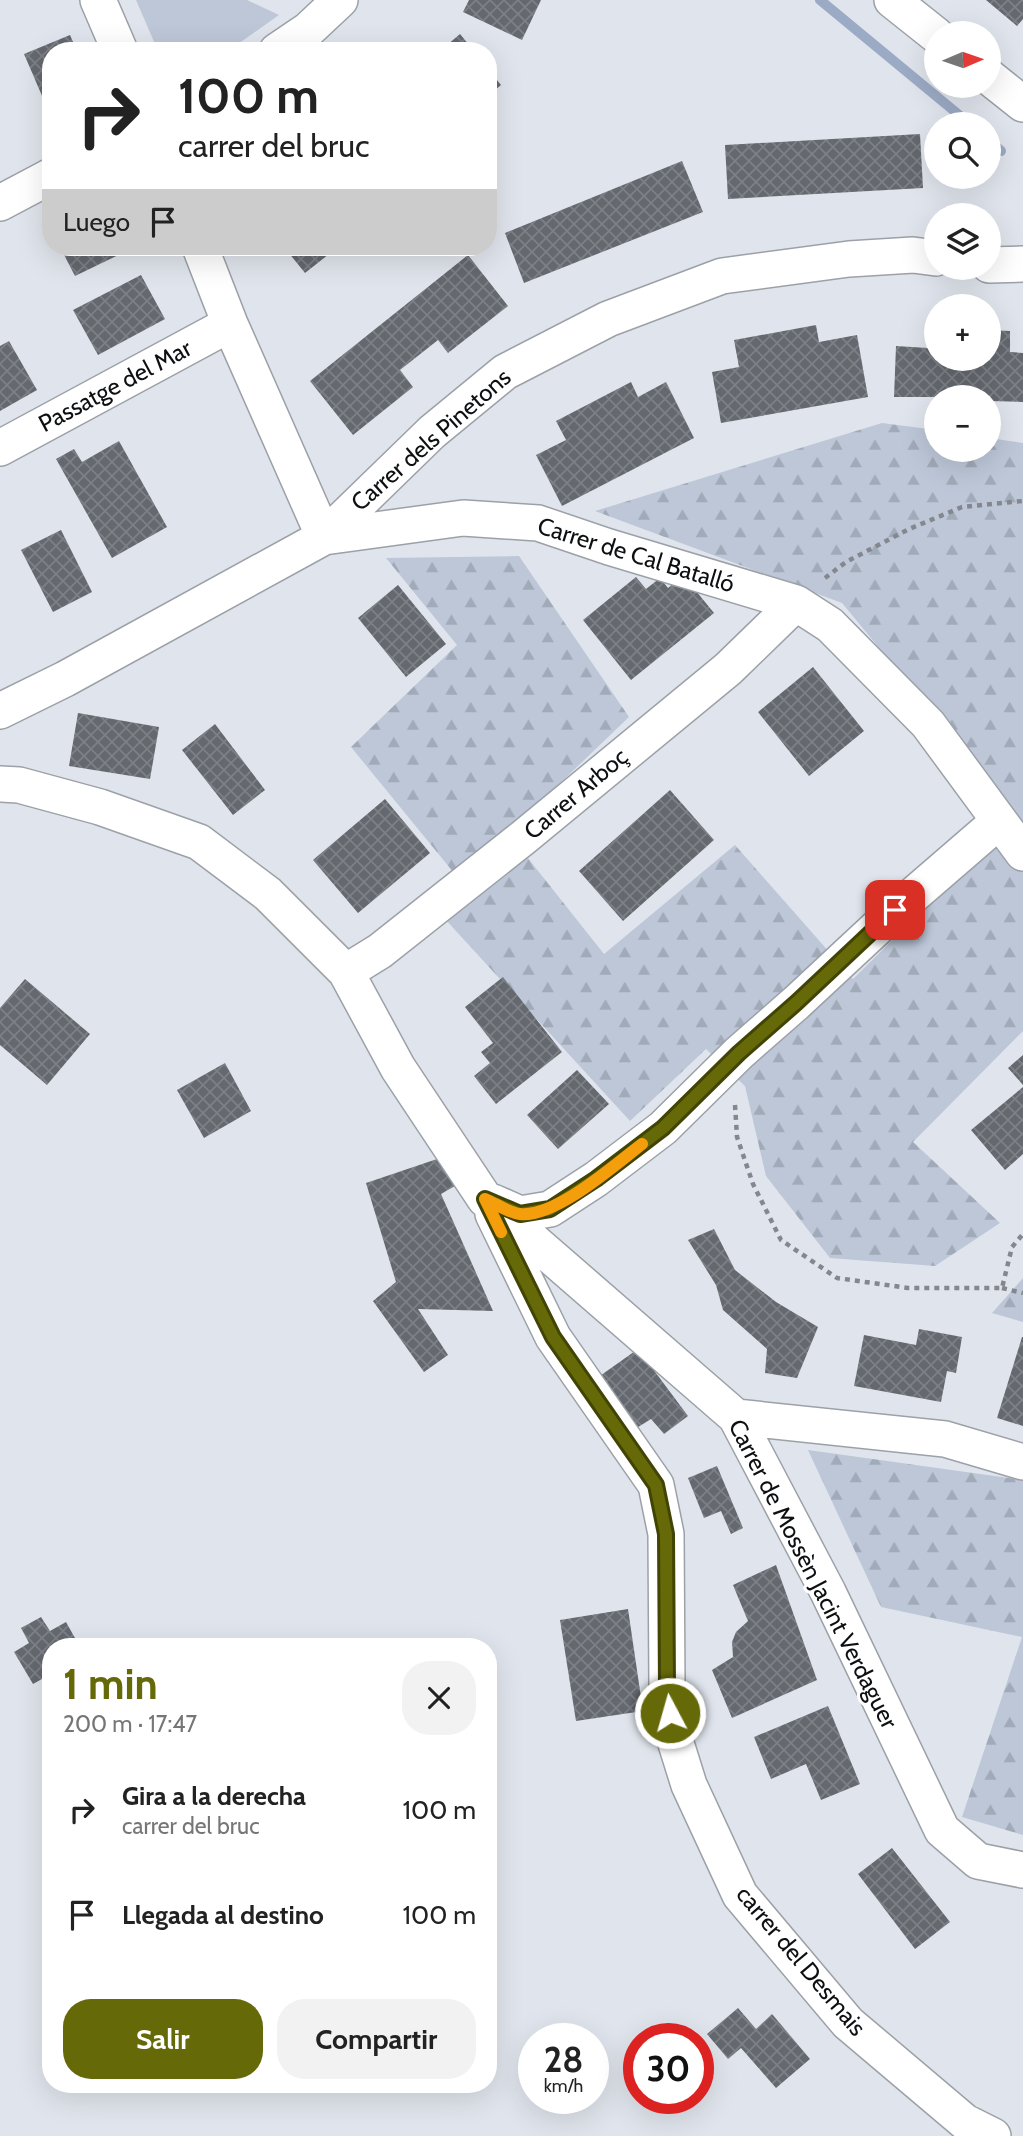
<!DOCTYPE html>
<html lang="es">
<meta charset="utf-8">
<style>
:root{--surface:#fff;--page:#f2f2f2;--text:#222;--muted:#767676;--accent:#666907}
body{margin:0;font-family:Cabin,sans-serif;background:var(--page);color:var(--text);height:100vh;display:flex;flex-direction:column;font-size:26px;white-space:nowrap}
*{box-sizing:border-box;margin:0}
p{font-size:23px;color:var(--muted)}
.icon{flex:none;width:38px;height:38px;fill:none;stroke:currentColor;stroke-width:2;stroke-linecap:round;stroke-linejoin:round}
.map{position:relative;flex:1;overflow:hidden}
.sheet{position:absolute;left:42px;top:1638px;width:455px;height:455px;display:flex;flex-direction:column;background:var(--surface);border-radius:28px;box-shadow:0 7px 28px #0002}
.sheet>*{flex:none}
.guide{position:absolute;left:42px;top:42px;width:455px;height:214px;border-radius:28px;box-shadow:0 7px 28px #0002;background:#fff;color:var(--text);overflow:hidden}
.needle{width:46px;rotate:88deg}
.tools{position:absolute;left:924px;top:21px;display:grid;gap:14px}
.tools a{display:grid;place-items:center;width:77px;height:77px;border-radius:50%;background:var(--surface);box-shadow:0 7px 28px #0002;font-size:35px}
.speed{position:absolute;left:518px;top:2023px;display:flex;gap:14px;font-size:35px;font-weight:700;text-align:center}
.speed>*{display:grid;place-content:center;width:91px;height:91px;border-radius:50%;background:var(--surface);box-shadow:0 7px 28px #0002;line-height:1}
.speed small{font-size:18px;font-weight:400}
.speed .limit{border:10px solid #d22;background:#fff;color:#111}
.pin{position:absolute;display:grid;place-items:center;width:60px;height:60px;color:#fff;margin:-30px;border-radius:14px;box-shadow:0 4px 10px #0006}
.me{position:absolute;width:77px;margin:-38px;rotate:354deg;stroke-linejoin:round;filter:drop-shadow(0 0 5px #0008)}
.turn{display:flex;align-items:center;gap:24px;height:147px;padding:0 21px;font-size:32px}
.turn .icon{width:91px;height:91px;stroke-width:2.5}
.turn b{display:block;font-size:49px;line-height:60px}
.then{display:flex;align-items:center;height:66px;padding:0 21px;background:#0003;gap:14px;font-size:26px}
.round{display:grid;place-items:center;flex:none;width:74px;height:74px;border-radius:28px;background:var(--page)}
.overview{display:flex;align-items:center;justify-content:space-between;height:119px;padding:0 21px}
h1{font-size:42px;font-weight:800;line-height:52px;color:var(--accent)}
.action{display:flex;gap:14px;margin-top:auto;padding:14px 21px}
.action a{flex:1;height:80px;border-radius:28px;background:var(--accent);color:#fff;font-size:28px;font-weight:800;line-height:80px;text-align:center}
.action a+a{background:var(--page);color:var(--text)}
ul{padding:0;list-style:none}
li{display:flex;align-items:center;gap:21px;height:105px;padding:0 21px}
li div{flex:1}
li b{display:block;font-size:26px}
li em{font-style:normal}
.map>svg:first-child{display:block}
.forest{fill:url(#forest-firs)}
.park{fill:#bdc7d8}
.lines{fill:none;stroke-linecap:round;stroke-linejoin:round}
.stream{stroke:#9cabc5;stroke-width:10}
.building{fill:url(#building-cross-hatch)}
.minor-casing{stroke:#9ca1a8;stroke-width:38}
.path{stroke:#84878d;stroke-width:4.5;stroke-dasharray:5 5;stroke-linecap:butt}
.minor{stroke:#fff;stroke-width:35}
.route-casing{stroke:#424405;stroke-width:18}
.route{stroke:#666907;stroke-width:12}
.slow{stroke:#f59e0b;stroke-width:12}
.labels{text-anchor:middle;stroke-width:6;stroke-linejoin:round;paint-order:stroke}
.street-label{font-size:24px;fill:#0d0f11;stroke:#fff}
</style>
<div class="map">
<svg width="1023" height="2136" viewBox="0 0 1023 2136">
<defs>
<pattern id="forest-firs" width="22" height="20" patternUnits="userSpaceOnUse" patternTransform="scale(1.75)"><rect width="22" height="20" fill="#bdc7d8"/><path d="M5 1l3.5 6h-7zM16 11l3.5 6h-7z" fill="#a1aab8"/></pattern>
<pattern id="building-cross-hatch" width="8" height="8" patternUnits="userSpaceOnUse" patternTransform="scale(1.75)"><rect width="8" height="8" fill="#64686f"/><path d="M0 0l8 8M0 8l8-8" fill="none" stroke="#7d8085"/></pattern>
</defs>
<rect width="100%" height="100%" fill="#e0e5ed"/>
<path class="forest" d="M882,423L936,430V450H989V438L1023,443V1031L913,1142L1000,1223L935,1266L830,1258L766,1176L745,1086L706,1049L630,1121L445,919L472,895L351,747L457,645L386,558L519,556L629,717L508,833L604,954L735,845L853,979L1018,816L842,603L595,511Z
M1023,1278V1322L992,1313Z
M808,1450L1023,1480V1835L962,1817L1022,1637L881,1607Z"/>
<path class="park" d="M136,0H247L279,15L228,51H158Z"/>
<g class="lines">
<path class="stream" d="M820,0L970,124
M989,140L1001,151"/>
</g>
<path class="building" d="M469,0H541L522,40L463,12Z
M986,0H1023V19L1017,26Z
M460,34L474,51H440Z
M70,35L77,51H51V103L46,105L24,54Z
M488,69L501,85L488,96Z
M920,134L923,188L728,199L725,145Z
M682,161L703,212L524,283L505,233Z
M60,247H135L75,276Z
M284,247H338L305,273Z
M468,255L508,306L448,353L438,340L400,370L413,387L353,435L310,381Z
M141,275L165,319L98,355L73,310Z
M816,325L819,342L857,335L868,397L721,423L712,372L739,367L734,340Z
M930,328H936V359H989V330L1010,331V352L1023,353V402L989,401V397H894L896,346L928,348Z
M9,341L37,390L0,411V346Z
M631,382L638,397L666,382L694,438L562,506L536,455L566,440L556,421Z
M119,441L167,527L112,558L56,459L74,449L82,462Z
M61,530L92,592L53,612L21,550Z
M683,575L714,613L631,680L583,620L636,577L646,589L660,578L668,588Z
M398,585L446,644L406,677L358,618Z
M813,667L864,731L809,776L758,712Z
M78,713L159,727L150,779L69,766Z
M215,724L265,790L233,815L182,750Z
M670,790L714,840L623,921L579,871Z
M385,799L430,853L358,913L313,860Z
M503,977L562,1052L496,1104L474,1076L490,1063L481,1052L493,1043L465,1007Z
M25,979L90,1034L47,1085L0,1045V1008Z
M1023,1055V1085L1008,1068Z
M225,1063L251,1111L204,1138L177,1090Z
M577,1070L609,1104L558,1149L527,1115Z
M1023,1087V1154L1005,1170L971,1130Z
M440,1158L460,1183L441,1194L493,1311L418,1309L448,1355L424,1372L373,1301L396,1282L366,1183Z
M714,1229L735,1270L776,1302L818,1327L797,1378L765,1373L767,1349L723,1310L716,1285L688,1240Z
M919,1329L962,1337L956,1373L947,1371L941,1402L854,1386L864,1335L916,1345Z
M1022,1337H1023V1426L997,1418Z
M638,1349L688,1416L664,1434L651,1419L635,1429L597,1378Z
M717,1466L743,1528L731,1534L721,1511L704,1518L688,1478Z
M776,1565L817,1680L732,1718L712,1670L733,1657L732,1642L736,1632L748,1621L733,1585Z
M628,1609L643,1711L576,1721L560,1620Z
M41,1617L50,1631L66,1622L80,1647H51V1674L33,1684L14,1652L29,1643L21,1628Z
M828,1706L860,1784L821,1800L806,1764L771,1779L754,1737Z
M892,1848L950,1922L915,1949L858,1874Z
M738,2008L756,2029L772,2014L810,2059L776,2088L741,2048L728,2059L707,2034Z"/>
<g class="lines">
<defs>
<path id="minor" d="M98,0L120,51
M892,0L936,35
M277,51L308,30L340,0
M989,77L1023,104
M0,203L51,176
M200,247L230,324L324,537L463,518L538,523L609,547L796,603L830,625L928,724L1023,853
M989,265L1023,264
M0,448L230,324
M0,711L65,679L324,537L432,432L505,372L608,319L722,276L849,259L913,255L936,258
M0,784L19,785L100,807L199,842L268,894L346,972L398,1068L485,1199L736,1417L828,1592L942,1830L978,1861L1023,1870
M346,972L380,951L524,837L728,669L796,603
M493,1202L520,1214L550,1209L596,1179L663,1128L739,1053L796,1003L896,910L999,821
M493,1214L553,1337L656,1485L666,1534L667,1688L674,1737L689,1785L740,1895L848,2023L965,2122L993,2136
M736,1417L945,1439L1023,1462"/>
</defs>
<use href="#minor" class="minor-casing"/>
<path class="path" d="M825,578L846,562L909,529L962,507L1023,501
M735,1105L737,1137L753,1184L781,1240L837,1278L908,1288H1002L1012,1247L1023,1234
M1002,1288L1023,1293"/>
<use href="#minor" class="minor"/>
</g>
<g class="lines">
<defs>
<path id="route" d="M670,1713L667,1688L666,1534L656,1485L553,1337L485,1199L520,1214L550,1209L596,1179L663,1128L739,1053L796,1003L895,910"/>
</defs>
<use href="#route" class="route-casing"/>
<use href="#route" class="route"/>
<path class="slow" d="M501,1232L485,1199C495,1203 509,1213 520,1214C555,1218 615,1165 642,1144"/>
</g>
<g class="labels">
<g class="street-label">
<text transform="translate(115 386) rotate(-28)" y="8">Passatge del Mar</text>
<text transform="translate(431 440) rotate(-41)" y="8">Carrer dels Pinetons</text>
<text transform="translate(636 555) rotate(17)" y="8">Carrer de Cal Batalló</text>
<text transform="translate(576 794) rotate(-40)" y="8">Carrer Arboç</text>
<text transform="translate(813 1574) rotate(63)" y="8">Carrer de Mossèn Jacint Verdaguer</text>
<text transform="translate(801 1961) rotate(50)" y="8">carrer del Desmais</text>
</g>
</g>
</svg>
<div class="tools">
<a><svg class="needle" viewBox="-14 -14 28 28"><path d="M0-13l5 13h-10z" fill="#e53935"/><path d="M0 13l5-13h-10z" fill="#767676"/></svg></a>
<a><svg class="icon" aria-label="search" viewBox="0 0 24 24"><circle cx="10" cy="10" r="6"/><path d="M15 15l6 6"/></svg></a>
<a><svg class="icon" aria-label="layers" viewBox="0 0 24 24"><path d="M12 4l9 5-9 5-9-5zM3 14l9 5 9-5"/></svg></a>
<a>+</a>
<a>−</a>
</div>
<div class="speed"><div>28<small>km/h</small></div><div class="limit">30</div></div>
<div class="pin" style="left:895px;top:910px;background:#d93025"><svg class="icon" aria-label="arrive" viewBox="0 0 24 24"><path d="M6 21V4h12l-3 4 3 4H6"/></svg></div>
<svg class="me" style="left:670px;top:1713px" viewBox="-20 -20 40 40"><circle r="17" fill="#666907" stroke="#fff" stroke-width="3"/><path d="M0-11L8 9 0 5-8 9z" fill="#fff"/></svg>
<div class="guide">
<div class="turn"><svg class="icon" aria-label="right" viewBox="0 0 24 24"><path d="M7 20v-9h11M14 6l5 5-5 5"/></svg><div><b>100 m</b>carrer del bruc</div></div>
<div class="then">Luego<svg class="icon" aria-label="arrive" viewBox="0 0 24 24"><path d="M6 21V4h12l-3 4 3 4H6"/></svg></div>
</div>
<section class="sheet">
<div class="overview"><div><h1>1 min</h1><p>200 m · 17:47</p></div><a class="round"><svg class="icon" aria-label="close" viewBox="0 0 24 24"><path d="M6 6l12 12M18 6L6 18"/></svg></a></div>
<ul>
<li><svg class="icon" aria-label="right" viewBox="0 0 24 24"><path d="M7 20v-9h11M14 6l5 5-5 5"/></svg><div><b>Gira a la derecha</b><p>carrer del bruc</p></div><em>100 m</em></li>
<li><svg class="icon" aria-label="arrive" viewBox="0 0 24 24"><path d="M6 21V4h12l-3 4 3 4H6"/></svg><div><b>Llegada al destino</b></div><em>100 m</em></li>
</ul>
<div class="action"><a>Salir</a><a>Compartir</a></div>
</section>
</div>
